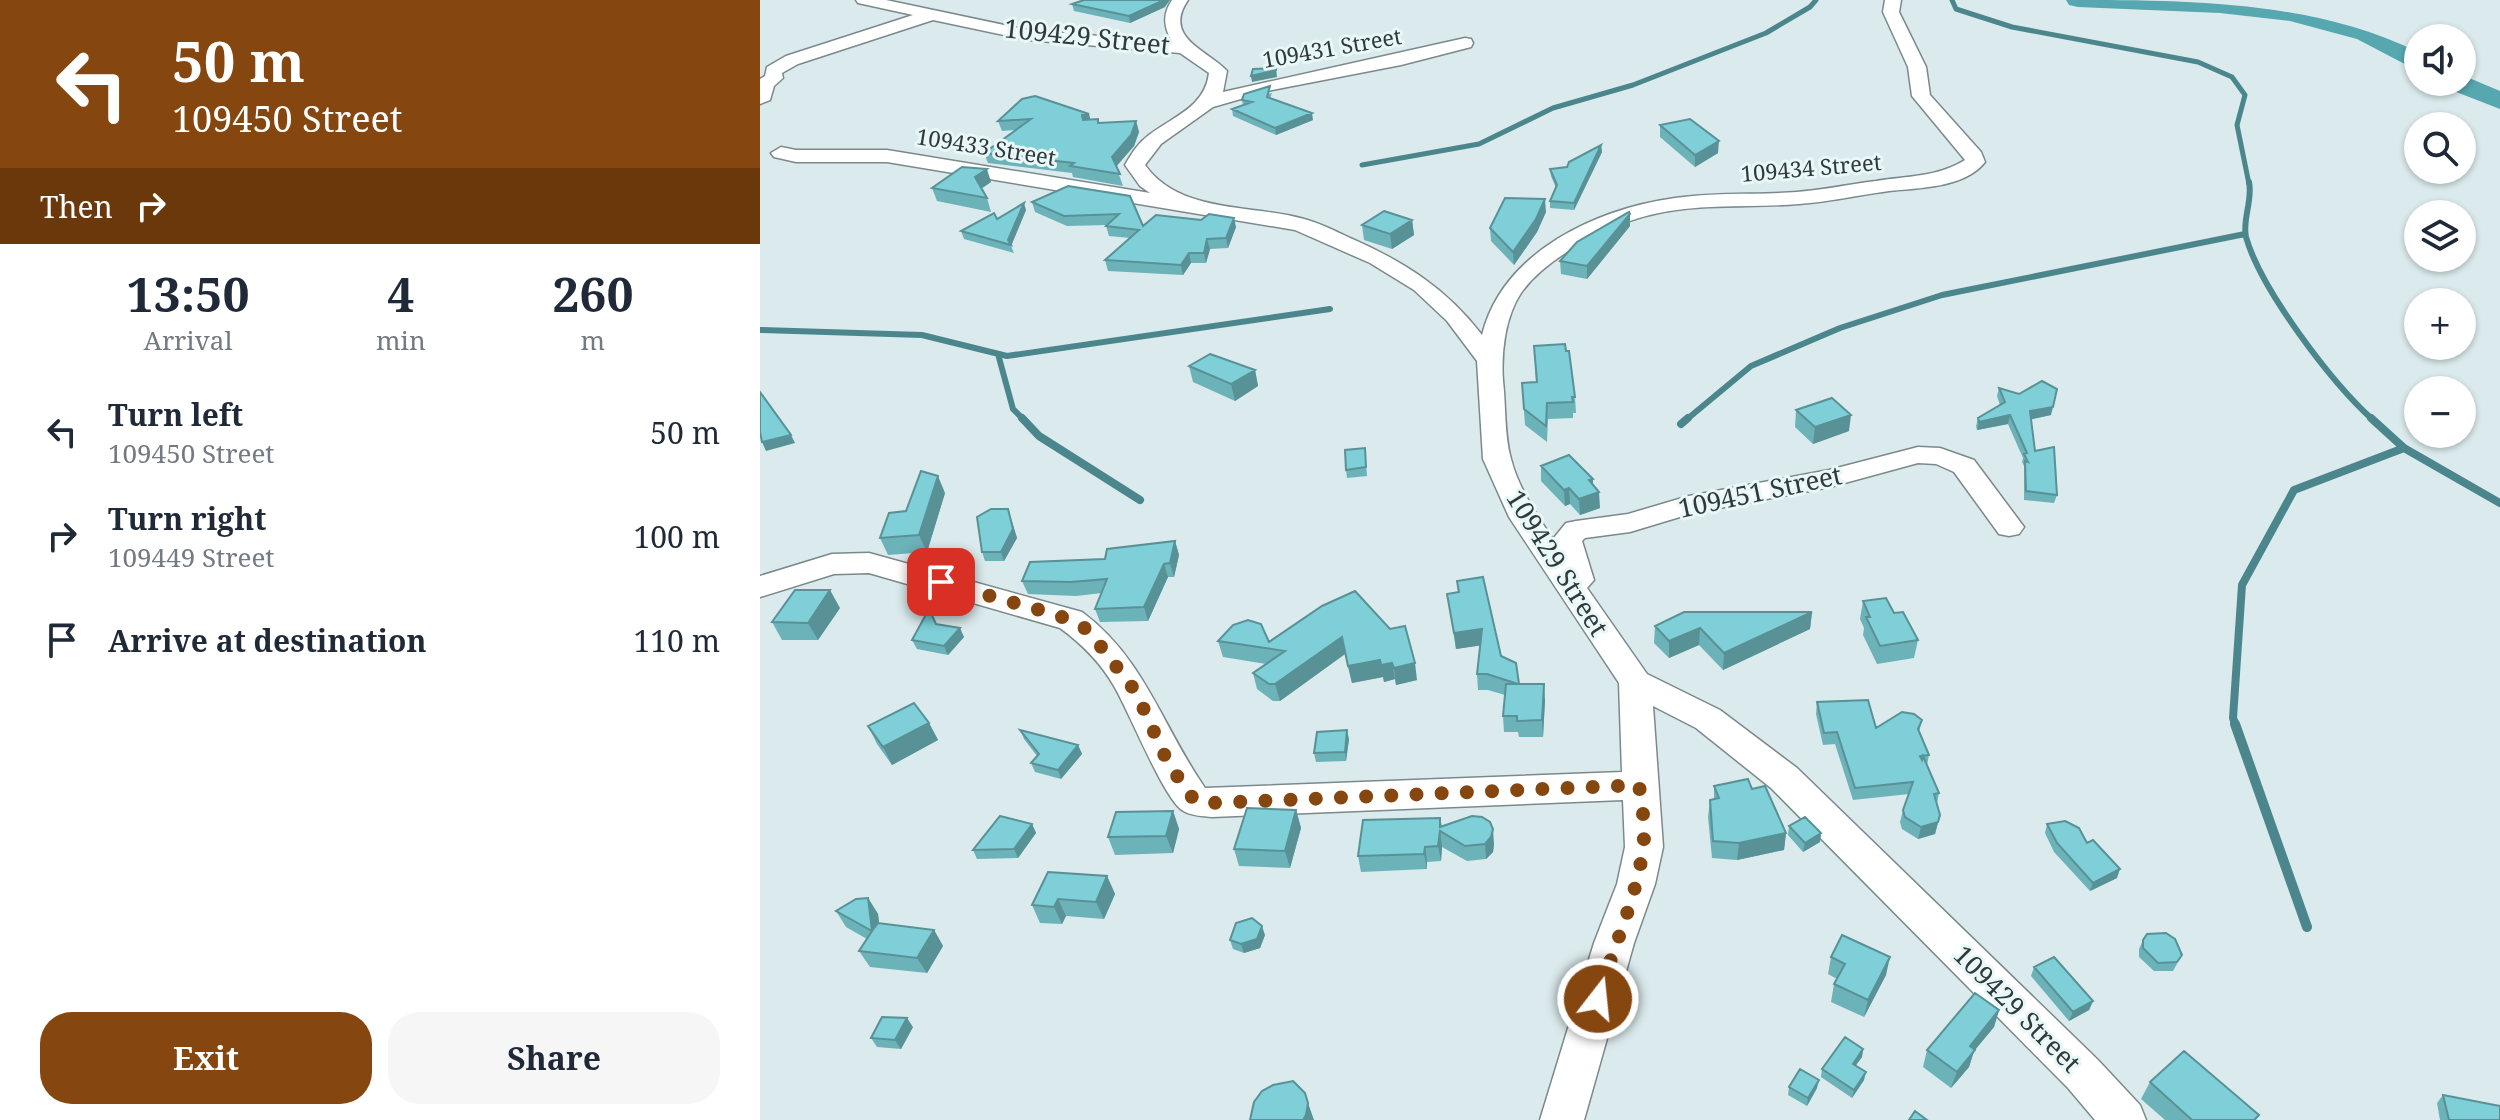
<!DOCTYPE html>
<meta charset="utf-8">
<style>
:root{--surface:#fff;--page:#f6f6f7;--text:#1f2937;--muted:#747a83;--accent:#86460f}
body{margin:0;font-family:"Noto Serif",serif;background:var(--page);color:var(--text);height:100vh;display:flex;flex-direction:column;font-size:30px;white-space:nowrap}
*{box-sizing:border-box;margin:0}
p{font-size:26px;color:var(--muted)}
.icon{flex:none;width:44px;height:44px;fill:none;stroke:currentColor;stroke-width:2;stroke-linecap:round;stroke-linejoin:round}
.map{position:relative;flex:1;overflow:hidden}
.side{display:flex;flex-direction:column;background:var(--surface);width:760px}
.side>*{flex:none}
.hud{background:#86460f;color:#fff;overflow:hidden}
.controls{position:absolute;left:1644px;top:24px;display:grid;gap:16px}
.controls a{display:grid;place-items:center;width:72px;height:72px;border-radius:50%;background:var(--surface);box-shadow:0 2px 6px #0004;font-size:40px}
.pin{position:absolute;display:grid;place-items:center;width:68px;height:68px;color:#fff;margin:-34px;border-radius:16px;box-shadow:0 4px 12px #0006}
.me{position:absolute;width:88px;margin:-44px;rotate:16deg;stroke-linejoin:round;filter:drop-shadow(0 0 6px #0008)}
.turn{display:flex;align-items:center;gap:28px;height:168px;padding:0 40px;font-size:36px}
.turn .icon{width:104px;height:104px;stroke-width:2.5}
.turn b{display:block;font-size:56px;line-height:68px}
.then{display:flex;align-items:center;height:76px;padding:0 40px;background:#0003;gap:16px;font-size:30px}
.eta{display:flex;justify-content:space-evenly;align-items:center;height:136px;text-align:center}
.eta b{font-size:48px;font-weight:700;line-height:56px}
.primary-button{display:flex;gap:16px;margin-top:auto;padding:16px 40px}
.primary-button a{flex:1;height:92px;border-radius:32px;background:var(--accent);color:#fff;font-size:32px;font-weight:700;line-height:92px;text-align:center}
.primary-button a+a{background:var(--page);color:var(--text)}
ul{padding:0;list-style:none}
li{display:flex;align-items:center;gap:24px;height:104px;padding:0 40px}
li div{flex:1}
li b{display:block;font-size:30px}
li em{font-style:normal}
main{display:flex;flex:1;min-height:0}
.map>svg:first-child{display:block}
.lines{fill:none;stroke-linecap:round;stroke-linejoin:round}
.stream-far3{stroke:#4c868d;stroke-width:5}
.stream-far2{stroke:#4c868d;stroke-width:6}
.stream-far1{stroke:#4c868d;stroke-width:8}
.stream{stroke:#4c868d;stroke-width:10}
.river{fill:#56a7b0;fill-rule:evenodd}
.street-casing{stroke:#7b898a;stroke-width:3}
.street{fill:#fff;fill-rule:evenodd}
.wall{fill:#6cb2b9}
.shaded-wall{fill:#589196}
.building{fill:#7ecfd7;stroke:#589196;stroke-width:2}
.route{stroke:#86460f;stroke-width:14;stroke-dasharray:0 25.2}
.labels{text-anchor:middle;stroke-width:6;stroke-linejoin:round;paint-order:stroke}
.far-street-label{font-size:22px;fill:#33393a;stroke:#e8f8f9}
.street-label{font-size:26px;fill:#33393a;stroke:#e8f8f9}
</style>
<main>
<section class="side">
<div class="hud">
<div class="turn"><svg class="icon" aria-label="left" viewBox="0 0 24 24"><path d="M17 20v-9H6M10 6l-5 5 5 5"/></svg><div><b>50 m</b>109450 Street</div></div>
<div class="then">Then<svg class="icon" aria-label="right" viewBox="0 0 24 24"><path d="M7 20v-9h11M14 6l5 5-5 5"/></svg></div>
</div>
<div class="eta">
<div><b>13:50</b><p>Arrival</p></div>
<div><b>4</b><p>min</p></div>
<div><b>260</b><p>m</p></div>
</div>
<ul>
<li><svg class="icon" aria-label="left" viewBox="0 0 24 24"><path d="M17 20v-9H6M10 6l-5 5 5 5"/></svg><div><b>Turn left</b><p>109450 Street</p></div><em>50 m</em></li>
<li><svg class="icon" aria-label="right" viewBox="0 0 24 24"><path d="M7 20v-9h11M14 6l5 5-5 5"/></svg><div><b>Turn right</b><p>109449 Street</p></div><em>100 m</em></li>
<li><svg class="icon" aria-label="arrive" viewBox="0 0 24 24"><path d="M6 21V4h12l-3 4 3 4H6"/></svg><div><b>Arrive at destination</b></div><em>110 m</em></li>
</ul>
<div class="primary-button"><a>Exit</a><a>Share</a></div>
</section>
<div class="map">
<svg width="1740" height="1120" viewBox="0 0 1740 1120">
<rect width="100%" height="100%" fill="#dbeaec"/>
<g class="lines">
<path class="stream-far3" d="M1192,0L1196,9L1252,27L1438,62L1472,77L1485,95L1477,125L1489,184
M602,165L719,144L793,108L873,85L1006,33L1050,7L1056,0"/>
<path class="stream-far2" d="M1489,182C1493,200 1482,220 1486,237C1501,290 1572,383 1613,420
M0,330L162,335L247,356L570,309
M238,354L253,409L264,420
M926,420L991,366L1080,328L1182,295L1485,234"/>
<path class="stream-far1" d="M262,418L279,436L380,500
M1611,418L1644,448L1740,503
M921,424L928,418
M1476,726L1473,718L1482,585L1534,490L1644,448"/>
<path class="stream" d="M1475,724L1547,927"/>
<path class="river" d="M1306,0C1425,0 1551,0 1658,52V71L1597,39L1530,21L1460,13L1318,7L1309,5Z
M1702,75L1740,91V109L1686,88L1682,82H1702Z"/>
<defs>
<path id="street" d="M96,0H126L268,30L412,42C404,27 402,15 412,0H428C402,38 448,50 467,71L463,92L705,38L711,39L713,43L711,47L641,65L512,90L453,107L401,144L385,165C420,214 491,204 544,219C560,223 575,231 590,238C643,261 686,288 722,335C743,251 837,209 915,198C955,192 997,195 1037,192C1064,190 1090,184 1116,181C1147,176 1178,177 1205,160L1152,96L1148,67L1123,12L1125,0H1141L1139,12L1166,67L1170,95L1221,152L1225,162C1205,188 1158,188 1129,191C1099,195 1069,202 1039,204C991,208 941,203 894,214C852,223 786,257 761,293C745,317 741,353 743,381C746,405 744,435 751,459C758,487 777,516 793,539L806,523L816,521L868,514L929,496L1069,470L1158,447L1180,448L1214,460L1264,527L1259,534L1249,536L1239,534L1194,472L1176,464L1158,463L1070,487L933,513L870,532L825,538L822,541L834,580L827,588L887,674L960,710L1037,768L1338,1060L1380,1105L1386,1120H1335L1308,1088L1011,788L936,728L893,706L903,847L895,884L874,943L824,1120H780L834,943L857,884L865,847L863,800L452,817C443,816 430,816 422,810C403,797 369,711 354,686C340,662 322,644 300,628L109,573L74,574L0,597V576L72,554L109,553L322,612C385,659 402,726 445,788L862,772L859,683L749,517L723,459L717,361L687,321L654,290L610,263L535,230L127,162H36L14,157L11,153L21,147L36,150H127L390,193L380,186L365,165C372,153 378,143 389,135C414,116 445,107 449,73L420,53L268,40L173,20L38,64L22,73L23,78L14,86L10,100L0,104V79L5,76L7,67L26,56L153,15L98,3Z"/>
</defs>
<use href="#street" class="street-casing"/>
<use href="#street" class="street"/>
</g>
<path class="wall" d="M312,4L405,7L370,23L314,11Z
M512,93L510,98L553,120L516,135L473,116L472,109L483,105L482,100Z
M262,99L330,120L338,119L339,123L376,121L379,132L374,146L356,166L363,186L313,177L312,173L228,163L224,153L255,130L242,131L238,121Z
M900,125L958,153L935,167L900,137Z
M841,145L842,152L814,210L790,208V201L796,188L791,176L790,169L807,167Z
M231,182L221,189L227,198L231,212L177,201L172,188Z
M308,186L383,226L476,227L468,248L450,249L446,263H431L423,275L348,271L345,260L370,238L349,236L346,226L347,225L307,226L275,212L272,202Z
M266,210L251,246L254,253L204,239L201,231Z
M786,212L777,232L754,265L731,241L730,228Z
M652,220L654,235L632,249L604,240L602,225Z
M870,226L827,279L801,274L800,261Z
M774,346L815,397L816,413H813V418L788,419L787,442L765,425L762,383L776,382Z
M429,366L495,370L498,386L475,401L433,382Z
M1239,388L1291,415L1271,419L1275,451L1297,495L1294,503L1264,500V466L1262,462L1263,458L1248,424L1217,430L1216,426L1218,418L1240,405L1237,396Z
M1036,410L1089,431L1053,444L1035,427Z
M605,448L607,476L587,478L586,470Z
M781,466L833,479V485L840,508L820,515L810,504L805,506L781,481Z
M185,493L167,552L128,555L120,538L146,511Z
M248,509L257,538L244,561H225L222,552Z
M415,541L419,555L414,577H408L388,621L340,622L335,609L342,593L316,596L268,594L262,581Z
M697,581L741,656L759,684L785,700L783,737H759L758,732H744L743,716L745,695L728,690H718L717,674L720,645L696,649L687,594L698,592Z
M1103,601L1134,613L1158,640L1154,658L1117,664L1103,635L1104,628L1100,619Z
M562,606L657,680L636,685L635,679L624,682L623,677L592,683L585,654L520,701H513L497,689L493,673L506,664L463,657L458,641L509,642Z
M80,608L58,640H22L12,622Z
M1052,612L1050,629L963,670L939,645L909,658L894,643L895,626Z
M176,624L204,637L188,655L157,649L152,640Z
M1057,702L1116,728L1162,720L1159,732L1169,755L1167,765L1179,793L1177,803L1180,815L1175,834L1158,839L1142,829L1140,822L1143,810L1149,794L1093,800L1075,744L1063,745L1056,714Z
M169,723L178,740L132,765L117,744L108,726Z
M260,730L318,745L322,754L301,779L275,772L271,763L277,756L264,739Z
M589,739L586,761L556,762L554,753Z
M954,786L992,789L1026,833L1024,850L977,860L952,858L948,817L950,800L954,799Z
M536,810L541,828L530,868L479,866L474,849Z
M413,811L419,829L413,853L355,855L348,837Z
M680,818L682,826L734,844L733,852L726,859L707,861L682,847L681,861L667,862V869L601,872L598,856Z
M272,824L276,833L258,858L217,859L213,850Z
M1287,824L1327,843L1357,878L1330,891L1294,852L1285,833Z
M1029,826L1061,833L1060,842L1043,852L1028,835Z
M347,876L355,894L344,919L306,916L302,924L280,923L272,905Z
M108,898L118,914L119,923L174,930L183,946L167,973L110,967L99,951L107,939L86,927L76,911Z
M1406,933L1417,964L1413,971H1394L1379,957V949L1383,940Z
M505,935L500,948L484,953L473,949L470,940Z
M1071,957L1126,975L1104,1017L1071,1002L1074,984L1077,979L1068,974Z
M1274,967L1333,1001L1329,1010L1309,1021L1271,976Z
M1239,1010L1234,1027L1214,1051L1209,1067L1191,1088L1163,1067L1167,1050Z
M153,1027L141,1049L117,1047L111,1038Z
M1103,1049L1102,1057L1096,1065L1104,1080L1092,1098L1061,1077L1062,1069Z
M1390,1082L1499,1115L1496,1120H1405L1381,1099Z
M1029,1087L1057,1088L1047,1106L1028,1095Z
M1683,1095L1740,1120H1680L1677,1103Z"/>
<path class="shaded-wall" d="M404,0H410L405,7L370,23L369,16Z
M516,68L517,77L492,82L491,76Z
M552,113L553,120L516,135L515,128Z
M329,114L332,125L325,126L322,115Z
M376,121L379,132L374,146L355,168L352,157Z
M959,141L958,153L935,167V155Z
M841,145L842,152L814,210V203Z
M227,169L231,182L219,190L215,177Z
M785,199L786,212L777,232L754,265L753,252Z
M264,203L266,210L251,246L248,240Z
M870,214V226L827,279V266Z
M474,218L476,227L468,248L466,238Z
M652,220L654,235L632,249L630,234Z
M447,239L450,249L446,263L444,253Z
M429,253L431,263L423,275L421,265Z
M495,370L498,386L475,401L471,384Z
M1293,407L1291,415L1268,420L1270,411Z
M1091,415L1089,431L1053,444L1055,427Z
M1250,415L1248,424L1217,430L1219,422Z
M31,435L35,443L6,451L2,442Z
M178,476L185,493L167,552L159,535Z
M833,479V494L839,492L840,508L820,515L819,499L829,480Z
M809,488L810,504L805,506L804,490Z
M248,509L257,538L244,561L241,552Z
M415,541L419,555L414,577L410,563Z
M404,564L408,577L388,621L384,607Z
M70,590L80,608L58,640L48,623Z
M1052,612L1050,629L963,670L964,653Z
M200,628L204,637L188,655L184,646Z
M940,628L939,645L909,658V641Z
M722,629L724,645L696,649L694,633Z
M582,637L585,654L520,701L515,684Z
M620,660L623,677L592,683L588,666Z
M632,663L635,679L624,682L621,665Z
M655,663L657,680L636,685L634,668Z
M784,684L785,700L783,737L782,720Z
M169,723L178,740L132,765L123,747Z
M587,730L589,739L586,761L585,752Z
M318,745L322,754L301,779L298,770Z
M536,810L541,828L530,868L525,851Z
M413,811L419,829L413,853L406,836Z
M1180,815L1175,834L1158,839L1161,827Z
M272,824L276,833L258,858L254,849Z
M733,829L734,844L733,852L726,859L725,844Z
M680,831L682,847L681,861L678,846Z
M1026,833L1024,850L977,860L979,843Z
M1061,833L1060,842L1043,852L1045,843Z
M665,847L667,862V869L664,854Z
M1360,869L1357,878L1330,891L1333,883Z
M347,876L355,894L344,919L336,902Z
M108,898L118,914L122,947L112,931Z
M298,899L306,916L302,924L294,907Z
M502,926L505,935L500,948L484,953L481,944Z
M174,930L183,946L167,973L157,958Z
M1130,957L1126,975L1104,1017L1108,1000Z
M1333,1001L1329,1010L1309,1021L1313,1012Z
M1239,1010L1234,1027L1214,1051L1209,1067L1191,1088L1197,1072L1210,1046Z
M147,1018L153,1027L141,1049L135,1040Z
M1103,1049L1102,1057L1091,1072L1093,1064Z
M1106,1072L1104,1080L1092,1098L1094,1090Z
M1059,1080L1057,1088L1047,1106L1048,1098Z
M548,1103L554,1120H543Z"/>
<path class="building" d="M324,0H404L369,16L312,4Z
M516,68V70L491,76L493,69Z
M510,86L507,97L552,113L515,128L472,109L492,102L482,100L484,94Z
M275,96L329,114L322,115L323,120L338,119V123L376,121L371,135L352,157L360,174L310,166L314,163L224,153L271,119L238,121L262,99Z
M930,119L959,141L935,155L900,125Z
M841,145L814,203L790,201L797,185L790,169L807,167L809,162Z
M202,167L227,169L215,177L227,198L172,188Z
M308,186L370,196L383,226L396,215L441,220L449,214L474,218L466,238L447,239L444,253H429L421,265L345,260L379,230L346,226L359,214L304,216L272,202Z
M745,198L785,199L776,219L753,252L730,228Z
M264,203L248,240L251,245L201,231L234,213L237,219Z
M624,211L652,220L630,234L602,225Z
M869,212L870,214L827,266L800,261L817,242Z
M805,344L806,351H809L815,397H812L813,402L787,403L786,426L764,409L762,383L777,382L774,346Z
M450,354L495,370L471,384L429,366Z
M1282,381L1297,389L1293,407L1270,411L1275,451L1294,447L1297,495L1266,491L1265,461L1268,462L1264,454L1267,453L1250,415L1219,422L1218,418L1245,402L1239,388L1259,394Z
M0,392L31,435L2,442L0,432Z
M1072,398L1091,415L1055,427L1036,410Z
M605,448L606,467L586,470L585,450Z
M809,455L833,479L829,480L839,492L819,499L809,488L804,490L781,466Z
M161,471L178,476L159,535L120,538L129,513L146,511Z
M231,509H248L253,529L241,552H222L217,517Z
M415,541L410,563L404,564L384,607L335,609L347,579L311,582L262,581L270,562L345,559L347,549Z
M723,577L741,656L756,663L759,684H784L782,720L757,721V716H743L746,684H758L727,674H717L722,629L694,633L687,594L699,592L697,581Z
M35,590H70L48,623L12,622Z
M595,591L630,629L645,626L655,663L634,668L632,663L621,665L620,660L588,666L582,637L515,684H509L493,673L525,651L458,641L473,625L488,620L501,624L509,642L562,606Z
M1126,598L1134,613L1143,612L1158,640L1120,646L1106,617H1110L1103,601Z
M169,609L176,624L200,628L184,646L152,640Z
M924,612H1052L964,653L940,628L909,641L895,626Z
M1108,700L1116,728L1142,712L1154,714L1162,720L1158,729L1169,755L1160,756L1162,760L1163,756L1179,793L1174,794L1180,815L1178,822L1161,827L1145,817L1143,810L1153,782L1095,788L1077,732L1064,733L1057,702Z
M154,703L169,723L123,747L108,726Z
M260,730L318,745L298,770L271,763L279,754Z
M587,730L585,752L554,753L557,732Z
M988,779L992,789L1005,786L1026,833L979,843L953,841L950,800L959,798L954,786Z
M487,808L536,810L525,851L474,849Z
M413,811L406,836L348,837L356,812Z
M240,816L272,824L254,849L213,850Z
M712,816L722,817L730,822L733,829L731,837L725,844L705,846L680,831L678,846L665,847L664,854L598,856L603,820L680,818V827Z
M1045,817L1061,833L1045,843L1029,826Z
M1305,821L1319,828L1327,843L1333,840L1360,869L1333,883L1297,843L1287,824Z
M288,872L347,876L336,902L298,899L294,907L272,905Z
M108,898L112,931L118,923L174,930L157,958L99,951L112,931L76,911L96,899Z
M492,918L502,926L497,939L481,944L470,940L476,923Z
M1406,933L1415,939L1422,955L1417,962L1398,963L1383,948V940L1387,934Z
M1082,935L1130,957L1108,1000L1074,984L1085,964L1071,957Z
M1294,957L1333,1001L1313,1012L1274,967Z
M1215,993L1239,1010L1210,1046L1215,1050L1197,1072L1167,1050Z
M122,1017L147,1018L135,1040L111,1038Z
M1085,1037L1103,1049L1093,1064L1106,1072L1094,1090L1062,1069Z
M1424,1051L1499,1115L1494,1120H1432L1390,1082Z
M1040,1069L1059,1080L1048,1098L1029,1087Z
M533,1081L545,1093L548,1103L546,1115L543,1120H490L494,1102L502,1091L513,1085Z
M1683,1095L1740,1106V1120H1689Z
M1155,1111L1167,1120H1149Z"/>
<g class="lines">
<path class="route" d="M181,582L283,611L311,620L328,630L376,692L408,763L434,800L452,803L879,785C882,806 886,827 883,848C877,898 852,950 838,999"/>
</g>
<g class="labels">
<g class="far-street-label">
<text transform="translate(572 48) rotate(-10)" y="8">109431 Street</text>
<text transform="translate(226 147) rotate(9)" y="8">109433 Street</text>
<text transform="translate(1051 168) rotate(-5)" y="8">109434 Street</text>
</g>
<g class="street-label">
<text transform="translate(327 37) rotate(6)" y="9">109429 Street</text>
<text transform="translate(1000 492) rotate(-12)" y="9">109451 Street</text>
<text transform="translate(797 563) rotate(58)" y="9">109429 Street</text>
<text transform="translate(1257 1009) rotate(45)" y="9">109429 Street</text>
</g>
</g>
</svg>
<div class="controls">
<a><svg class="icon" aria-label="sound" viewBox="0 0 24 24"><path d="M4 9h4l5-4v14l-5-4H4zM17 9q2 3 0 6"/></svg></a>
<a><svg class="icon" aria-label="search" viewBox="0 0 24 24"><circle cx="10" cy="10" r="6"/><path d="M15 15l6 6"/></svg></a>
<a><svg class="icon" aria-label="layers" viewBox="0 0 24 24"><path d="M12 4l9 5-9 5-9-5zM3 14l9 5 9-5"/></svg></a>
<a>+</a>
<a>−</a>
</div>
<div class="pin" style="left:181px;top:582px;background:#d93025"><svg class="icon" aria-label="arrive" viewBox="0 0 24 24"><path d="M6 21V4h12l-3 4 3 4H6"/></svg></div>
<svg class="me" style="left:838px;top:999px" viewBox="-20 -20 40 40"><circle r="17" fill="#86460f" stroke="#fff" stroke-width="3"/><path d="M0-11L8 9 0 5-8 9z" fill="#fff"/></svg>
</div>
</main>
